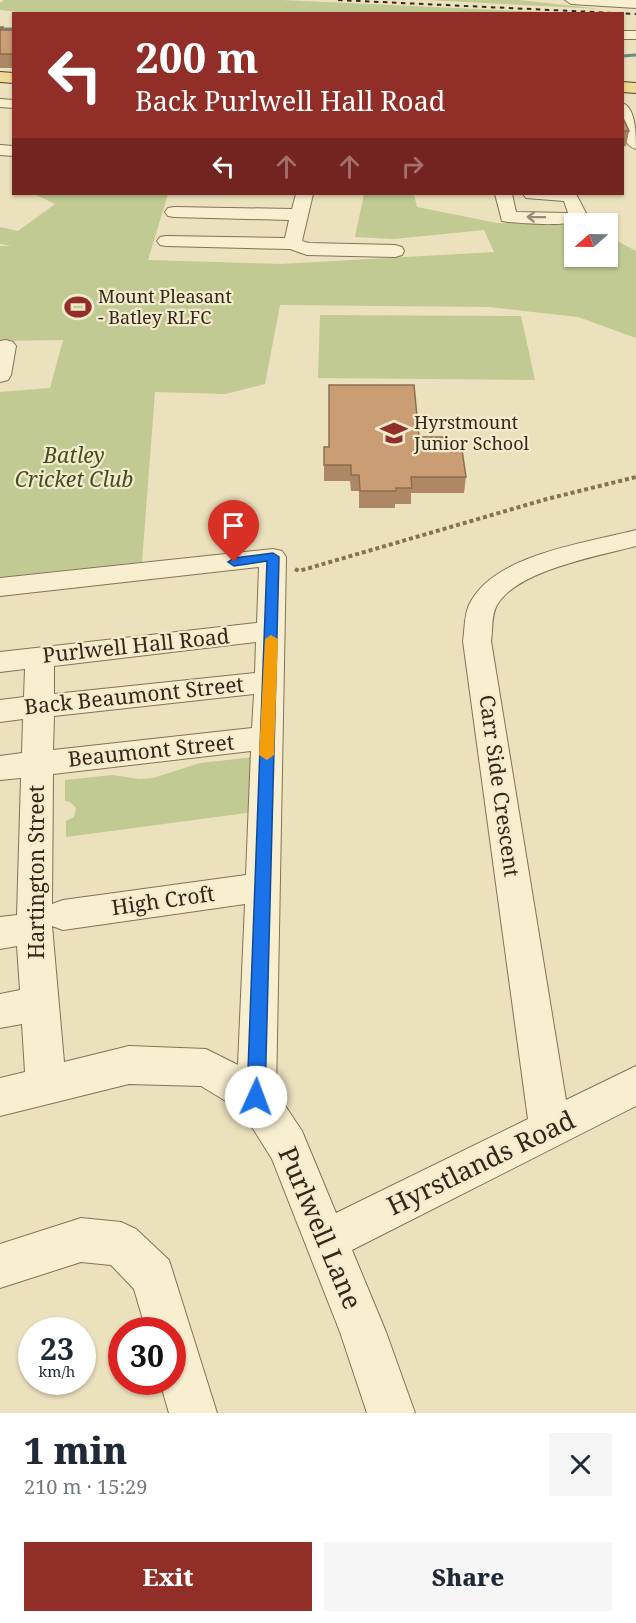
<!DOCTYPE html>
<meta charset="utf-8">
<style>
:root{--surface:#fff;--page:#f6f6f7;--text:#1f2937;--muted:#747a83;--accent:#912e28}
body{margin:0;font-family:"Noto Serif",serif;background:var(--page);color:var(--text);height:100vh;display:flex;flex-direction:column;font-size:22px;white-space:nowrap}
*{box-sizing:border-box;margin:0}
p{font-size:20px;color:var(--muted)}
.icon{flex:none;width:33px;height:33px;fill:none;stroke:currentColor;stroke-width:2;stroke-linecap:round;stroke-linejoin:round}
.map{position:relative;height:1413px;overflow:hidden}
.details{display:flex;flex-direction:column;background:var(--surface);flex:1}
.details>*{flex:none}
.top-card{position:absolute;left:12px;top:12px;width:612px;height:183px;border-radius:0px;box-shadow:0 2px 4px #0004;background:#912e28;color:#fff;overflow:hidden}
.needle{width:39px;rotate:250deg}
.fabs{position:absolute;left:564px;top:213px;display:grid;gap:12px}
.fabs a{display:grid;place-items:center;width:54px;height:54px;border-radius:0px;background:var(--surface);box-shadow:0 2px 4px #0004;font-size:30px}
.speed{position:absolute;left:18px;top:1317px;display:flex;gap:12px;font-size:30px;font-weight:700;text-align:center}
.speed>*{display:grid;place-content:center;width:78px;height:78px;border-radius:50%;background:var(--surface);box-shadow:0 2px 4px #0004;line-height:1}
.speed small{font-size:15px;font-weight:400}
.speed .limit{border:9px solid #d22;background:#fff;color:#111}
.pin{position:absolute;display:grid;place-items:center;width:51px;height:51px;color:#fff;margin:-62px -26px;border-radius:50% 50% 50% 0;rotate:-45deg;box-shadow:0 0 6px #0007}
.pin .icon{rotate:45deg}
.me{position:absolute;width:66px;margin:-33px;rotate:2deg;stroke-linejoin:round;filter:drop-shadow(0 0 4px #0008)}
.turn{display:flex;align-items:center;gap:21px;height:126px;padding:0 24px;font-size:27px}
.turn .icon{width:78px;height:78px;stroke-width:2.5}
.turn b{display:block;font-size:42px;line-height:51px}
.lanes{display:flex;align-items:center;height:57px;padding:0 24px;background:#0003;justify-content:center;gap:30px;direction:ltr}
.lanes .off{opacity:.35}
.round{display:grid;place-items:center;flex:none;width:63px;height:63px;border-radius:0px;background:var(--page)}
.headline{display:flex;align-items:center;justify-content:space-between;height:102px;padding:0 24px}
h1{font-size:36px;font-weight:800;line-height:45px}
.action{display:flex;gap:12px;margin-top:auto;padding:12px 24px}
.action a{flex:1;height:69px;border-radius:0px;background:var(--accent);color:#fff;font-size:24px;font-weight:800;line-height:69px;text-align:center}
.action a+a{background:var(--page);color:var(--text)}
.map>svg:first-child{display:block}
.green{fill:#c0ca92}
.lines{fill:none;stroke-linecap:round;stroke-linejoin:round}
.stream{stroke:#698b84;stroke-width:3}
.minor-casing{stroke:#847257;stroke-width:2}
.major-casing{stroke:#513f2c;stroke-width:2}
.path{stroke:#847257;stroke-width:4;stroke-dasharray:4 3;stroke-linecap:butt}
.minor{fill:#f8eed0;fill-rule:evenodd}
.major{fill:#f0d995;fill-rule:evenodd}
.rail{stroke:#33281b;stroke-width:2;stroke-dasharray:4.5 4.5;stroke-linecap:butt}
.wall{fill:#ae8764}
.building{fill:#ca9d74;stroke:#8d6e51;stroke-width:1.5}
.oneway{stroke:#968b76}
.route{fill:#1a73e8;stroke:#114b97;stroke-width:1.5}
.slow{fill:#f59e0b}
.labels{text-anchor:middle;stroke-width:4.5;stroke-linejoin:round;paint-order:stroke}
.far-poi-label{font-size:18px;fill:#33281b;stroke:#f4ebcd;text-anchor:start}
.park-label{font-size:21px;font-style:italic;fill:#414f22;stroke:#f4ebcd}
.street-label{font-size:21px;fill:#33281b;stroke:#f4ebcd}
.near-street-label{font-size:26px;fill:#33281b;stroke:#f4ebcd}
</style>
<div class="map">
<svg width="636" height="1413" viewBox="0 0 636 1413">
<rect width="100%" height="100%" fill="#ece1bd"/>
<path class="green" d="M4,0H282L565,13L37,14L0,10V3Z
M426,0H519L601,9Z
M34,194H168L148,260L281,264L494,252L484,230L394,239L355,237L364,194H414L417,207L497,223L572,224L574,256H608V236L636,251V338L578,317L489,307L280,305L265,384L225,394L155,392L142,562L0,577V392L50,388L63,340L0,341V246H11L0,244V227L18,231L55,204Z
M320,315L521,316L535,380L318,378Z
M255,757L254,812L66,837V821L74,817L76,808L70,802L65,801V780L112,775L140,779L153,778L200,763Z"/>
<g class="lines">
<path class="stream" d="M0,29H14
M622,56L636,55"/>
<defs>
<path id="minor" d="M565,0H636V8L571,4Z
M622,31H636V39H622Z
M0,99L14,100V108L0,107Z
M622,103C636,107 636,135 636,149C619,145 622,116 622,103Z
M0,145L14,146V156L0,155Z
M296,194H313L302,241L309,243L395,245L402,247L404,251L402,255L395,257L307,255L290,249L166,246L160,245L157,241L160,237L166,236L285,238L289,220L174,217L168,216L165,212L168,208L174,207L292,209Z
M495,194H512L516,212L568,213L564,201L526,198L523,194H576L587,215C577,229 526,223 508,222L502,221Z
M6,340L13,342L16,346L11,375L8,380L0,382V341Z
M636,530V546C599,556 517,570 497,605C491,615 493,629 491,641L566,1100L636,1066V1106L352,1250L386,1332L415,1413H367L340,1332L272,1159L242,1111L201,1086L129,1084L0,1116V1078L25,1072L22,1024L0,1028V994L20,990L17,946L0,949V917L17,915L21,778L0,780V756L22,753L23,719L0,722V700L24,697L25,669L0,672V652L257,623L259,567L0,596V578L273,549L282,551L286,557L276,1092L302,1131L336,1213L528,1119L463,641C465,629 464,616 469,605C493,554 587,543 636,530ZM256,642L255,673L54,694V666ZM254,694L252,728L53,750L54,716ZM251,751L246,875L63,900L52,904L53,774ZM245,904L238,1065L206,1049L129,1046L64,1062L52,926L63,930Z
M81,1218L121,1222L136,1229L169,1260L217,1413H169L160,1382H172V1330H146L134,1289L111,1265L81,1262L0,1288V1244Z"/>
<path id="major" d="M0,72L14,73V83L0,82Z
M622,82L636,83V93L622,92Z"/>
</defs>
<use href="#minor" class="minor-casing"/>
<use href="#major" class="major-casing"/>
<path class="path" d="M295,569L299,571L547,499L636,477"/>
<use href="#minor" class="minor"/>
<use href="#major" class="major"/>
<path class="rail" d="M338,0L636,14"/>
</g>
<path class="wall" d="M0,27H3L4,30H14V68H0Z
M622,116L629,131L626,146H622Z
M419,437L449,449L466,477L464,493H411V504H395V508H359V491H351L350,481H324V447Z"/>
<path class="building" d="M0,27H3L1,30H14V54H0Z
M622,116L629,131H622Z
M329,385H414L419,437H448L449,449L462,450L466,477H411L412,488H396V491H360L359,475H351V465H324V447H329Z"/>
<defs><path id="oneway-shaft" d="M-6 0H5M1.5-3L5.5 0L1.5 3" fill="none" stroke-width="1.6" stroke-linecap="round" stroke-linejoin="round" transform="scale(1.5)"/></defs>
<use class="oneway" href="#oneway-shaft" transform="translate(536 217) rotate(-179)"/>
<path class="route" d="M273,553L279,557L265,1097L262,1103L256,1106L250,1103L247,1097L267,561L234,566L228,562L234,558Z"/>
<path class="slow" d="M271,635L278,639L274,755L267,760L259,755L265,639Z"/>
<defs>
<symbol id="stadium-bare" viewBox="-9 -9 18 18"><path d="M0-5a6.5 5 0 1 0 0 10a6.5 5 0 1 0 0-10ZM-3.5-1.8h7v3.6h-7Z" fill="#912e28" stroke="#f4ebcd" stroke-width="2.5" paint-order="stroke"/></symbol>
<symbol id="school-bare" viewBox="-9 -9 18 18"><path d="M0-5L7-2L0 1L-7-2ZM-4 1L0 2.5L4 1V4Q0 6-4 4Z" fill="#912e28" stroke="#f4ebcd" stroke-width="2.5" paint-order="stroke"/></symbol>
</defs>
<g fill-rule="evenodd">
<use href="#stadium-bare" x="59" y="288" width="38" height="38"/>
<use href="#school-bare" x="375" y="414" width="38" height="38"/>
</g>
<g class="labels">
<g class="far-poi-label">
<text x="98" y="303">Mount Pleasant<tspan x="98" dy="21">- Batley RLFC</tspan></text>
<text x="414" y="429">Hyrstmount<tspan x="414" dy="21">Junior School</tspan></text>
</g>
<g class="park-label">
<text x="74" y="463">Batley<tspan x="74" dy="24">Cricket Club</tspan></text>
</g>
<g class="street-label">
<text transform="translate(136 646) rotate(-6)" y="7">Purlwell Hall Road</text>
<text transform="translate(134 696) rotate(-6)" y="7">Back Beaumont Street</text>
<text transform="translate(151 751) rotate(-6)" y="7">Beaumont Street</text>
<text transform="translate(499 786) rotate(82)" y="7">Carr Side Crescent</text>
<text transform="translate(37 872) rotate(-90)" y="7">Hartington Street</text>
<text transform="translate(163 901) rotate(-8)" y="7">High Croft</text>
</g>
<g class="near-street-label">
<text transform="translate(481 1163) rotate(-26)" y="9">Hyrstlands Road</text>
<text transform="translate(320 1228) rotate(67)" y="9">Purlwell Lane</text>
</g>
</g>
</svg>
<div class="fabs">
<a><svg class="needle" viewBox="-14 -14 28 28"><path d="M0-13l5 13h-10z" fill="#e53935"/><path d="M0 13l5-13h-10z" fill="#747a83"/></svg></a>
</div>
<div class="speed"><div>23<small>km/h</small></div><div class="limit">30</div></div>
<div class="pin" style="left:234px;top:562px;background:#d93025"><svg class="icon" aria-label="arrive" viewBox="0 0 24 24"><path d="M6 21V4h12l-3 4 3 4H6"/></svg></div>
<svg class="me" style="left:256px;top:1097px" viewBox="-20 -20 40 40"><circle r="19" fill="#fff"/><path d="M0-13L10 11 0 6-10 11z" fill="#1a73e8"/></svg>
<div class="top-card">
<div class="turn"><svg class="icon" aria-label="left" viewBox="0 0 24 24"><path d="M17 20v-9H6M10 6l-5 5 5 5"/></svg><div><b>200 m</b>Back Purlwell Hall Road</div></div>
<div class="lanes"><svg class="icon" aria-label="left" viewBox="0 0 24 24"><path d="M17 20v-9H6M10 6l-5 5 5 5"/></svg><svg class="icon off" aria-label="ahead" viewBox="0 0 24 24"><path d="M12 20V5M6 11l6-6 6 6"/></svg><svg class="icon off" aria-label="ahead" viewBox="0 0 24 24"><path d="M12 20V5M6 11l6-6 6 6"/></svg><svg class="icon off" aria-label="right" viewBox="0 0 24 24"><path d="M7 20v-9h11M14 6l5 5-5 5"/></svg></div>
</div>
</div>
<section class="details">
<div class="headline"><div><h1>1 min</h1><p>210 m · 15:29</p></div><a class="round"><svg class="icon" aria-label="close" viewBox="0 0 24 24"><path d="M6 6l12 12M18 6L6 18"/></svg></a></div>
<div class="action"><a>Exit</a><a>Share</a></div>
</section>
